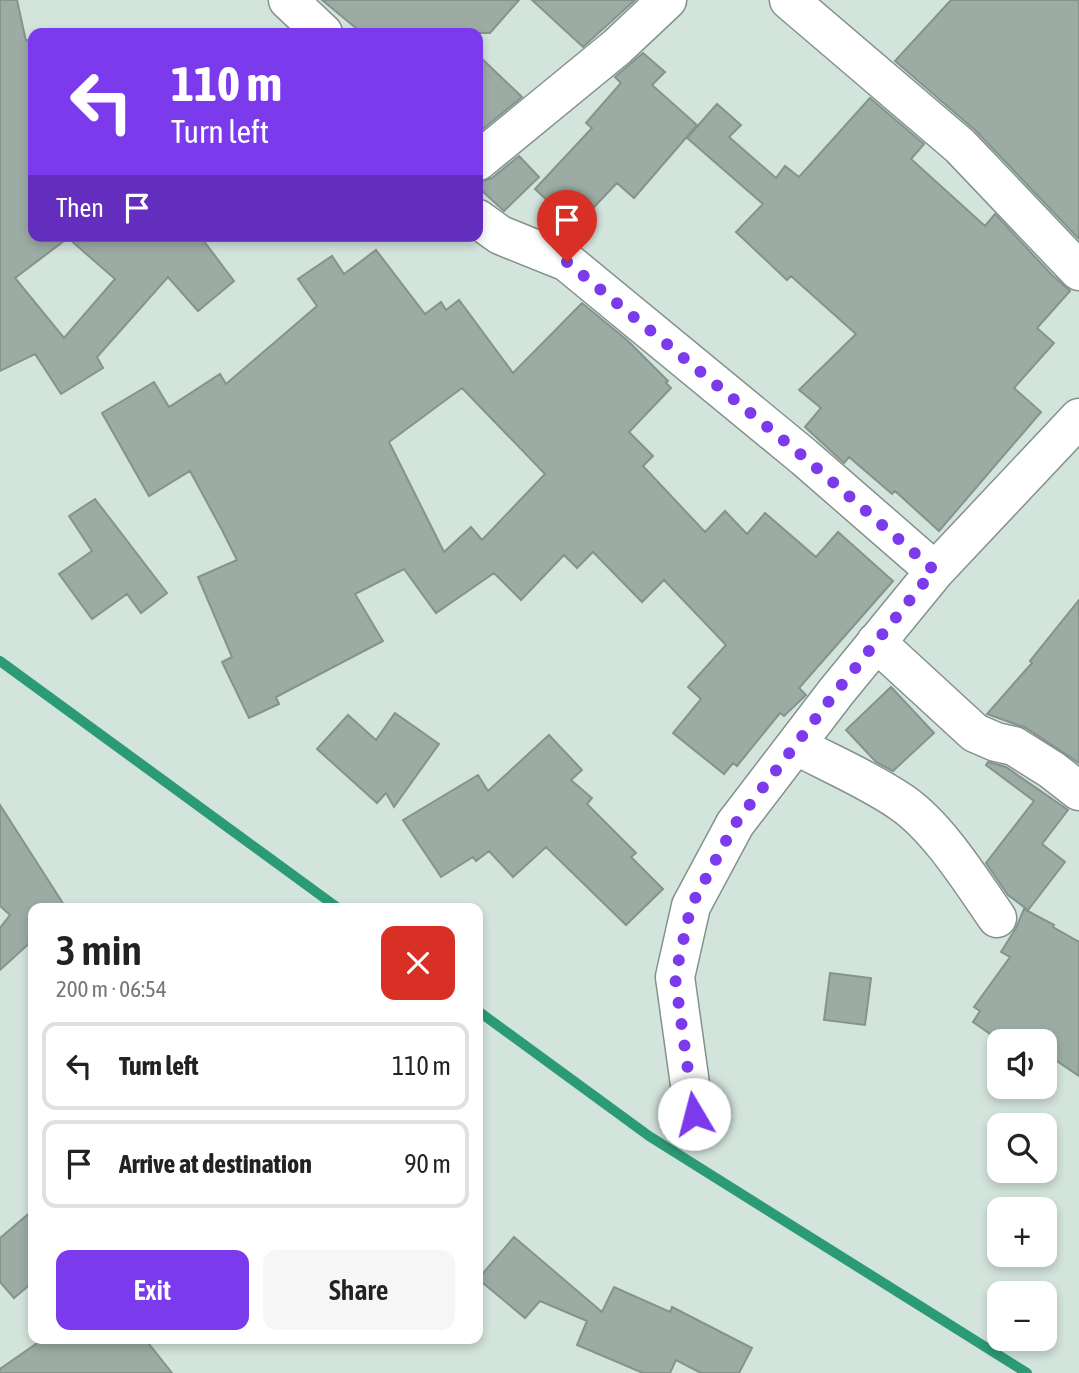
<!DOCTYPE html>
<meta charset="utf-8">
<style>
:root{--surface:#fff;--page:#f6f6f6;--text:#222;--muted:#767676;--line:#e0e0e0;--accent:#7c3aed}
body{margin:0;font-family:"Asap Condensed",sans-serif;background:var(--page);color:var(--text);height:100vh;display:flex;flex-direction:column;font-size:26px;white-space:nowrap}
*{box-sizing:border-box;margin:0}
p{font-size:23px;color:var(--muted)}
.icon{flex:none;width:38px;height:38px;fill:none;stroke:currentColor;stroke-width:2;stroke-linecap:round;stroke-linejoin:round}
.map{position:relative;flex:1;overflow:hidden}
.drawer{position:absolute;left:28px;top:903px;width:455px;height:441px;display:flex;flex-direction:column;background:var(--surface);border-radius:14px;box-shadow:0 4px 10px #0003}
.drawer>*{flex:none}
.top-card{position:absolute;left:28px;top:28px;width:455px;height:214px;border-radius:14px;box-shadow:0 4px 10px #0003;background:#7c3aed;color:#fff;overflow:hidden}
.fabs{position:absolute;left:987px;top:1029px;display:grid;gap:14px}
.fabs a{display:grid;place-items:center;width:70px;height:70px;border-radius:14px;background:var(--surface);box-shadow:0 4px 10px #0003;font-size:35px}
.pin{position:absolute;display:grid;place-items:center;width:60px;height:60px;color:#fff;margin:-72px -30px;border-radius:50% 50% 50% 0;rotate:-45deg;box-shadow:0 0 7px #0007}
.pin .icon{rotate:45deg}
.me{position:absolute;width:77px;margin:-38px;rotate:352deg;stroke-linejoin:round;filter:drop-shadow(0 0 5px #0008)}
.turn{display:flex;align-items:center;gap:24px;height:147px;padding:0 28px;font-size:32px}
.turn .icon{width:91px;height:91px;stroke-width:2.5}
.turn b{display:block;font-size:49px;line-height:60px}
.then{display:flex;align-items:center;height:66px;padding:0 28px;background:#0003;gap:14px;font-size:26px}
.round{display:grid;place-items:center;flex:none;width:74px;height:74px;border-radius:14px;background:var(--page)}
.summary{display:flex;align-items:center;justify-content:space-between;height:119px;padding:0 28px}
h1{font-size:42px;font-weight:600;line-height:52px}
.button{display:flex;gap:14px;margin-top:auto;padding:14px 28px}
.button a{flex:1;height:80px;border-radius:14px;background:var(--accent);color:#fff;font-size:28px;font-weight:600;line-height:80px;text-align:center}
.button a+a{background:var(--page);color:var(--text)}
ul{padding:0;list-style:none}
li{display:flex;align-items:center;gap:21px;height:88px;margin:0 14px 10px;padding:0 14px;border:4px solid var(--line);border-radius:14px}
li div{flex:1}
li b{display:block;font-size:26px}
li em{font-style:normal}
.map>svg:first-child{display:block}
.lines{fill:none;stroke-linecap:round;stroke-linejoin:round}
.stream{stroke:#2b9b75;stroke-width:10}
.building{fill:#9caca4;stroke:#84948d;stroke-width:2;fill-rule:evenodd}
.minor-casing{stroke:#83928b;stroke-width:41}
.minor{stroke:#fff;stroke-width:38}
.route{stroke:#7c3aed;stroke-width:12;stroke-dasharray:0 21.6}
</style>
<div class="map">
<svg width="1079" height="1373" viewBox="0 0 1079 1373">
<rect width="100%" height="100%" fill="#d3e4dc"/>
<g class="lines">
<path class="stream" d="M0,661L338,908
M478,1011L649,1136L1027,1373"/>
</g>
<path class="building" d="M0,0H17L26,41L33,37V236H200L234,281L198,311L168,277L97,357L103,368L61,394L35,354L0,371ZM68,238L115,279L64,338L15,278Z
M322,0H519L490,33H362Z
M532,0H635L583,47Z
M951,0H1079V239L976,131L895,61Z
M643,53L665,72L652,85L697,125L634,198L617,183L575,227L535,189L592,128L586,123L621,83L615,77Z
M478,55L522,97L478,133Z
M870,98L924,144L911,159L985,226L995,214L1052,275L1070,291L1037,328L1054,343L1014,388L1041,412L939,531L895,491L892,494L849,457L844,463L805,427L821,408L799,390L856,334L791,276L787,280L736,232L763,204L687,138L717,104L741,125L729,137L776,178L785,166L799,177Z
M519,156L539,177L504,211L478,187V182L492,178Z
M376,250L425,314L441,302L446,310L459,300L513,373L582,303L627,340L668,381L666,383L671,388L629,432L653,456L643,466L705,532L725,511L747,534L765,513L816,557L838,532L893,581L799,688L806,695L784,716L780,713L737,766L733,763L724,774L673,733L701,699L688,687L726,645L664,580L642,602L593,552L577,568L564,555L521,600L494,573L436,613L404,569L355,594L383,641L276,697L279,704L249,718L222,662L232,657L198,577L237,560L222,530L190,471L149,496L102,413L154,382L169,407L220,374L226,384L317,306L298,279L332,256L344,274ZM462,388L545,474L482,540L471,527L444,552L389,442Z
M95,499L167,593L141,613L127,594L92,619L59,574L92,551L69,516Z
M1079,600V763L1026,728L987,714L1032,663L1030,661Z
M891,687L934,733L893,771L876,762L846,730Z
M395,713L439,744L394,807L386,793L377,803L317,749L348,715L376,740Z
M549,735L582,770L571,780L592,798L587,804L636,853L631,857L663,889L626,925L546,847L513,877L489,851L476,861L473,857L441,877L403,820L478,775L488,791Z
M988,762L1006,767L1068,810L1042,844L1065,862L1028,910L1008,895L986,863L1034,801L986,765Z
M0,805L66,908H33V940L0,970V928L10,915L0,906Z
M1024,909L1054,925L1053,927L1079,942V1076L1045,1053V1041H1028L1019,1035L1014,1041H1000L973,1022L980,1011L974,1007L1010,957L1001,952L1016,928Z
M830,973L871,978L865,1025L824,1020Z
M33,1210V1282L14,1298L0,1282V1238Z
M514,1237L602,1312L614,1287L670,1312L672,1307L752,1348L739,1373H701L676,1360L670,1373H643L577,1345L587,1321L540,1301L525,1318L478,1279Z
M43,1339H145L172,1373H0V1369Z"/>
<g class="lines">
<defs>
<path id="minor" d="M288,0L323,33
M789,0L960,146L1079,271
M478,161L617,47L667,0
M478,219L500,235L567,262L804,457L935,571
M876,642L975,733L996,742L1014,746L1052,770L1079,791
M797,746C831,764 869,780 901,802C938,827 972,882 997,918
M694,1113L675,977L691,906L735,824L836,692L935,571L1079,418"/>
</defs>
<use href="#minor" class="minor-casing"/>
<use href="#minor" class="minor"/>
</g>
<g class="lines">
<path class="route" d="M567,262L804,457L934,570L836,692L735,824L691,906L675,977L694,1114"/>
</g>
</svg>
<div class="fabs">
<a><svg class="icon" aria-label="sound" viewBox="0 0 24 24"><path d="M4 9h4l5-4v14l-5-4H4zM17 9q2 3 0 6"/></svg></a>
<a><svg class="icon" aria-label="search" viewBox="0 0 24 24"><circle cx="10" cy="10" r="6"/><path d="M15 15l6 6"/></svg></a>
<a>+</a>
<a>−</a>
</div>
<div class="pin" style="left:567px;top:262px;background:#d93025"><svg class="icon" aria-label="arrive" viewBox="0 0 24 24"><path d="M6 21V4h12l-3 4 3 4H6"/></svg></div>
<svg class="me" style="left:694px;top:1114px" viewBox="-20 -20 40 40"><circle r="19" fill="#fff"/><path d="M0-13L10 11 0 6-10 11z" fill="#7c3aed"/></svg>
<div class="top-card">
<div class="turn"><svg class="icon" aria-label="left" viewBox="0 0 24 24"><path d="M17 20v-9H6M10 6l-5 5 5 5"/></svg><div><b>110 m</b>Turn left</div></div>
<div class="then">Then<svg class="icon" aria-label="arrive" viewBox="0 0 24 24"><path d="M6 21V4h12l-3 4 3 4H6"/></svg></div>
</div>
<section class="drawer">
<div class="summary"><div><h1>3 min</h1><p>200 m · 06:54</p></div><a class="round" style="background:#d93025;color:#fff"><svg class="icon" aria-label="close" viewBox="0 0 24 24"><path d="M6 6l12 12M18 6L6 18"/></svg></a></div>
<ul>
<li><svg class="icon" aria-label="left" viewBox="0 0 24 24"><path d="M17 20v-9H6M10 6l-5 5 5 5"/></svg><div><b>Turn left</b></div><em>110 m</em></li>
<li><svg class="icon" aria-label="arrive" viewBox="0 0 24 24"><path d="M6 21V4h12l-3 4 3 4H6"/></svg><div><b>Arrive at destination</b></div><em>90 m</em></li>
</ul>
<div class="button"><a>Exit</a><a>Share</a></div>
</section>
</div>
